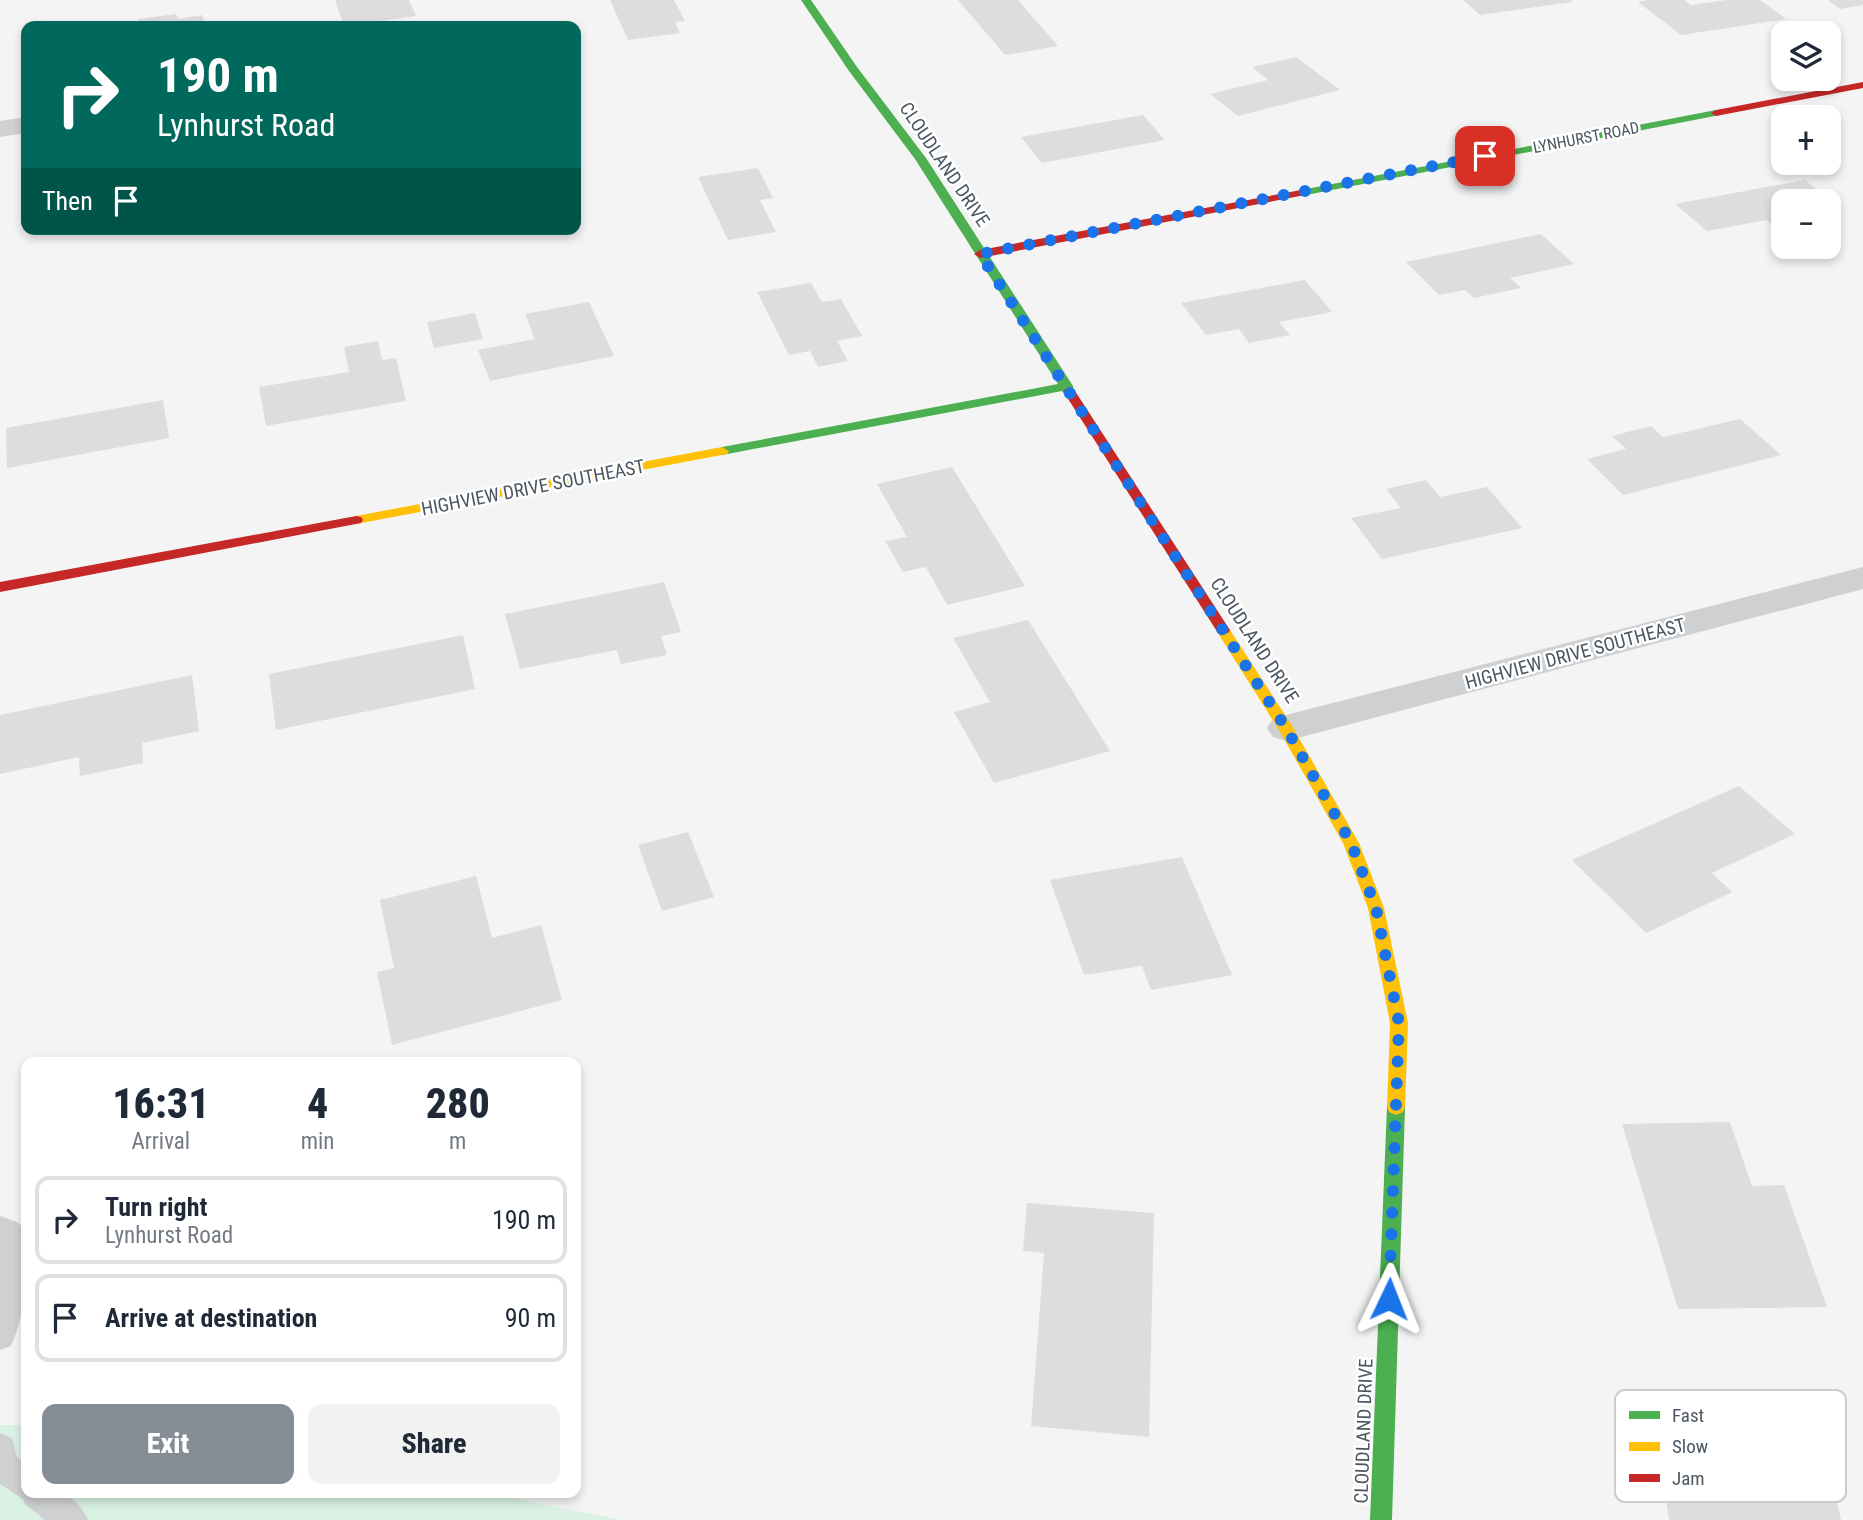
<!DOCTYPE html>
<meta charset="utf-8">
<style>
:root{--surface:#fff;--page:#f2f2f3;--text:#1f2937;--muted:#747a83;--line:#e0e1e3;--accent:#868d94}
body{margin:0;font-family:"Roboto Condensed",sans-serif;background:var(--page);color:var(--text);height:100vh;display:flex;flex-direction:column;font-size:26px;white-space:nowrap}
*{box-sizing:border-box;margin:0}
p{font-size:23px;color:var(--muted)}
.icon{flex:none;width:38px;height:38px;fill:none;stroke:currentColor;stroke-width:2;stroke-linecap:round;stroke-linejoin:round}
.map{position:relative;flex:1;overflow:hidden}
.side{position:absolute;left:21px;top:1057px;width:560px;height:441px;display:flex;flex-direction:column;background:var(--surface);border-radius:14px;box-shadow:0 4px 10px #0003}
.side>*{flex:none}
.top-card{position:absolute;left:21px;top:21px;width:560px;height:214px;border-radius:14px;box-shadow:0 4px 10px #0003;background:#00695c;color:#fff;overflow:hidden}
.buttons{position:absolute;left:1771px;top:21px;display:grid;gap:14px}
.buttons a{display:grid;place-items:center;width:70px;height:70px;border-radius:14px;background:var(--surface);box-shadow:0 4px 10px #0003;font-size:35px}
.pin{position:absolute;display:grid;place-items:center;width:60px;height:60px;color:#fff;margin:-30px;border-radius:14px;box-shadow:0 4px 10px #0006}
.me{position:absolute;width:77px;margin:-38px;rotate:2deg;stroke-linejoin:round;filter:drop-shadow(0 0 5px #0008)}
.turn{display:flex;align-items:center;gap:24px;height:147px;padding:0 21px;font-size:32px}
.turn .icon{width:91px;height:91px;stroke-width:2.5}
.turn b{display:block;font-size:49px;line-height:60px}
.then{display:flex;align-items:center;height:66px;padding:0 21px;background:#0003;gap:14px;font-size:26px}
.eta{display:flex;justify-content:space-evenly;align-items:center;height:119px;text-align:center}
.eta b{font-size:42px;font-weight:800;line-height:49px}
.button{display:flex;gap:14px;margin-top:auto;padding:14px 21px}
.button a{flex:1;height:80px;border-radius:14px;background:var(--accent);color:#fff;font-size:28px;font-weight:800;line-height:80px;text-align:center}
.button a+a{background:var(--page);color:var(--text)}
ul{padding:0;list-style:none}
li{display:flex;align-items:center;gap:21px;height:88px;margin:0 14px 10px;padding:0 7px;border:4px solid var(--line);border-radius:14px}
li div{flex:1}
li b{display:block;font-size:26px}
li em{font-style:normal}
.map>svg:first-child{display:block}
.green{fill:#d9f2e3}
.building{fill:#ddddde}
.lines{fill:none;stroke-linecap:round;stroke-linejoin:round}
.lane{fill:#ced0d2;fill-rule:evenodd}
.street{fill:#ced0d2;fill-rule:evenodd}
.fast{fill:#4caf50;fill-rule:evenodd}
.slow{fill:#ffc107;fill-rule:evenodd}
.jam{fill:#c62828;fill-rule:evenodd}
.route{stroke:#1a73e8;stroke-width:12;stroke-dasharray:0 21.6}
.labels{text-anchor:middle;stroke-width:5;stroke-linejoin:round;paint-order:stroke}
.far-street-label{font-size:16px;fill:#4a5661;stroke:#fff}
.street-label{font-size:19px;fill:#4a5661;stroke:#fff}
.key{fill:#fff;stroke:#c9ccd0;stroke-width:2}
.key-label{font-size:19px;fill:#4a5661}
</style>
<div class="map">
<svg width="1863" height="1520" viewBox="0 0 1863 1520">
<rect width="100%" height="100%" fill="#f4f4f4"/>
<path class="green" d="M0,1425H26V1493H487L621,1520H0Z"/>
<path class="building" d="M335,0H409L416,16L344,26Z
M610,0H674L685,21L675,22L680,33L628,40Z
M958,0H1018L1058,46L1005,55Z
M1463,0H1572V2L1480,15Z
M1649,0H1684L1691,5L1726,0H1760L1786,19L1681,35L1638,2Z
M1828,0H1863V5L1840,9Z
M176,14L178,19L202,15L205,26H140L138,19Z
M1296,57L1340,90L1238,116L1210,94L1268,80L1252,67Z
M1143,115L1165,140L1042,163L1021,137Z
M758,168L773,198L760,200L776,232L728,240L698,177Z
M1805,180L1842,210L1829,212V201H1783V234L1767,220L1707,231L1675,204Z
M1541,234L1574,264L1510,278L1521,288L1474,298L1465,290L1439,295L1406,262Z
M1305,280L1332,312L1279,322L1290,335L1249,343L1239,329L1206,335L1181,303Z
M811,283L822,302L841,299L862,336L837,341L848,361L818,367L810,351L789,355L757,292Z
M589,302L614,356L490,381L478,350L535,339L525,314Z
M475,313L483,339L434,348L427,322Z
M378,341L382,360L396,358L406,401L266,426L259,387L349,372L344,347Z
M163,400L169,438L7,468L6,428Z
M1740,419L1781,455L1623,495L1587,459L1626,449L1612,436L1651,426L1663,437Z
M952,467L1025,586L947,605L926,567L903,572L885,541L907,537L877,484Z
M1426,480L1440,497L1487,487L1522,528L1382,559L1351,518L1401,508L1386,489Z
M664,582L681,632L661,636L667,655L621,664L617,650L520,669L505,614Z
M1028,620L1110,751L994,783L954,712L990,702L953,638Z
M463,635L475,689L276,730L269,674Z
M192,675L199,731L142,743L143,763L80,776L79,757L0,774V715Z
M1739,786L1795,834L1712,873L1732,892L1646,933L1572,860Z
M688,832L714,897L662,911L638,845Z
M1182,857L1232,975L1151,990L1142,966L1084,975L1050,880Z
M476,876L492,938L541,925L562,1000L392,1045L377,972L394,968L380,900Z
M1730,1122L1752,1186L1784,1185L1827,1307L1678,1309L1622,1124Z
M1027,1203L1154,1213L1149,1437L1031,1426L1044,1253L1023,1251Z
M1652,1401L1819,1417L1841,1520H1669Z"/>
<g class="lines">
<path class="lane" d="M18,1238L26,1241C26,1276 26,1313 11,1346L0,1350V1264L7,1242Z
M0,1433L12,1438L17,1457L26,1464V1493C55,1493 75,1490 88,1520H45L25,1504L23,1499L0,1484Z"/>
<path class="street" d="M26,117V133L0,137V121Z
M1863,567V589L1286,741L1273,737L1267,728L1273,719L1286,715Z
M0,1216L17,1222L26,1230V1269L18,1272L0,1265Z"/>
<path class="fast" d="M801,0H811L857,67L926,158L1073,386L1074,394H1064L1062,391L722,455L717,454L715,451L722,447L1058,384L915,159L849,71Z
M1716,110L1721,113L1720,115L1301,196L1295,193L1301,190Z
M1396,1099L1403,1102L1405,1107L1392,1520H1370L1387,1107L1389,1102Z"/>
<path class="slow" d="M722,447L729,451L727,454L356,524L349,520L356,516Z
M1223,625L1228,627L1291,724L1359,843L1384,908L1408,1023L1405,1107L1403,1112L1396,1115L1389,1112L1387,1107L1390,1023L1368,908L1343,843L1279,730L1216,630Z"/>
<path class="jam" d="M1863,82V88L1716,116L1711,113L1716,110Z
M1301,190L1307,193L1305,195L980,258L974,254L980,250Z
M1069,387L1075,391L1228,627L1230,630L1228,633H1218L1063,391Z
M356,516L361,517L363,520L361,523L0,592V582Z"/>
</g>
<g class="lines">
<path class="route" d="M1389,1299L1399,1023L1376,908L1351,843L1286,728L980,254L1485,156"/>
</g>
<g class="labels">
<g class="far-street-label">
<text transform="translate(1586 137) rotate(-11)" y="6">LYNHURST ROAD</text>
</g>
<g class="street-label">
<text transform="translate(945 164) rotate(56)" y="7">CLOUDLAND DRIVE</text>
<text transform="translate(533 487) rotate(-11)" y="7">HIGHVIEW DRIVE SOUTHEAST</text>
<text transform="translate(1255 640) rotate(57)" y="7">CLOUDLAND DRIVE</text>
<text transform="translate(1575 653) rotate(-15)" y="7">HIGHVIEW DRIVE SOUTHEAST</text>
<text transform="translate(1363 1431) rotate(-88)" y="7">CLOUDLAND DRIVE</text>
</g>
</g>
<rect x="1615" y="1390" width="231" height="112" rx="10" class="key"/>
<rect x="1629" y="1411" width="31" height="8" fill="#4caf50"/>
<rect x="1629" y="1442" width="31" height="9" fill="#ffc107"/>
<rect x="1629" y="1474" width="31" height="8" fill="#c62828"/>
<g class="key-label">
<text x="1672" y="1422">Fast</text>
<text x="1672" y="1453">Slow</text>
<text x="1672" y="1485">Jam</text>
</g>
</svg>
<div class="buttons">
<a><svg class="icon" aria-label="layers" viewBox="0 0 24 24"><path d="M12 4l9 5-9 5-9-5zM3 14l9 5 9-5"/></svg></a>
<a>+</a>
<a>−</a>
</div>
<div class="pin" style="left:1485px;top:156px;background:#d93025"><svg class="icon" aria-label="arrive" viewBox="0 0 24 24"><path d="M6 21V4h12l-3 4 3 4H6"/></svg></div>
<svg class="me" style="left:1389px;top:1299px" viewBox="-20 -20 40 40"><path d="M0-17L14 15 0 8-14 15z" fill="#1a73e8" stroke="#fff" stroke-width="4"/></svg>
<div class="top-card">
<div class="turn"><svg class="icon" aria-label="right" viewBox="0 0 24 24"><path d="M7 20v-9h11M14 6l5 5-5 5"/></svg><div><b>190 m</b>Lynhurst Road</div></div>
<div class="then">Then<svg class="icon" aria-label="arrive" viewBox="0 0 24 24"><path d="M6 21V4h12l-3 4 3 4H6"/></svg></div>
</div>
<section class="side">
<div class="eta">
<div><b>16:31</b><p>Arrival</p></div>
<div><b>4</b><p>min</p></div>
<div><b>280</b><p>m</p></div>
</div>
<ul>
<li><svg class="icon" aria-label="right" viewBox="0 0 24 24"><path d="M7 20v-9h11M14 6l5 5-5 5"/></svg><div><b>Turn right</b><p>Lynhurst Road</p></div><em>190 m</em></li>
<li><svg class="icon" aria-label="arrive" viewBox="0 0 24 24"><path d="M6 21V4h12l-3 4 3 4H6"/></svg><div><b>Arrive at destination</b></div><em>90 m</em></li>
</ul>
<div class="button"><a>Exit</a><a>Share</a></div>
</section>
</div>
